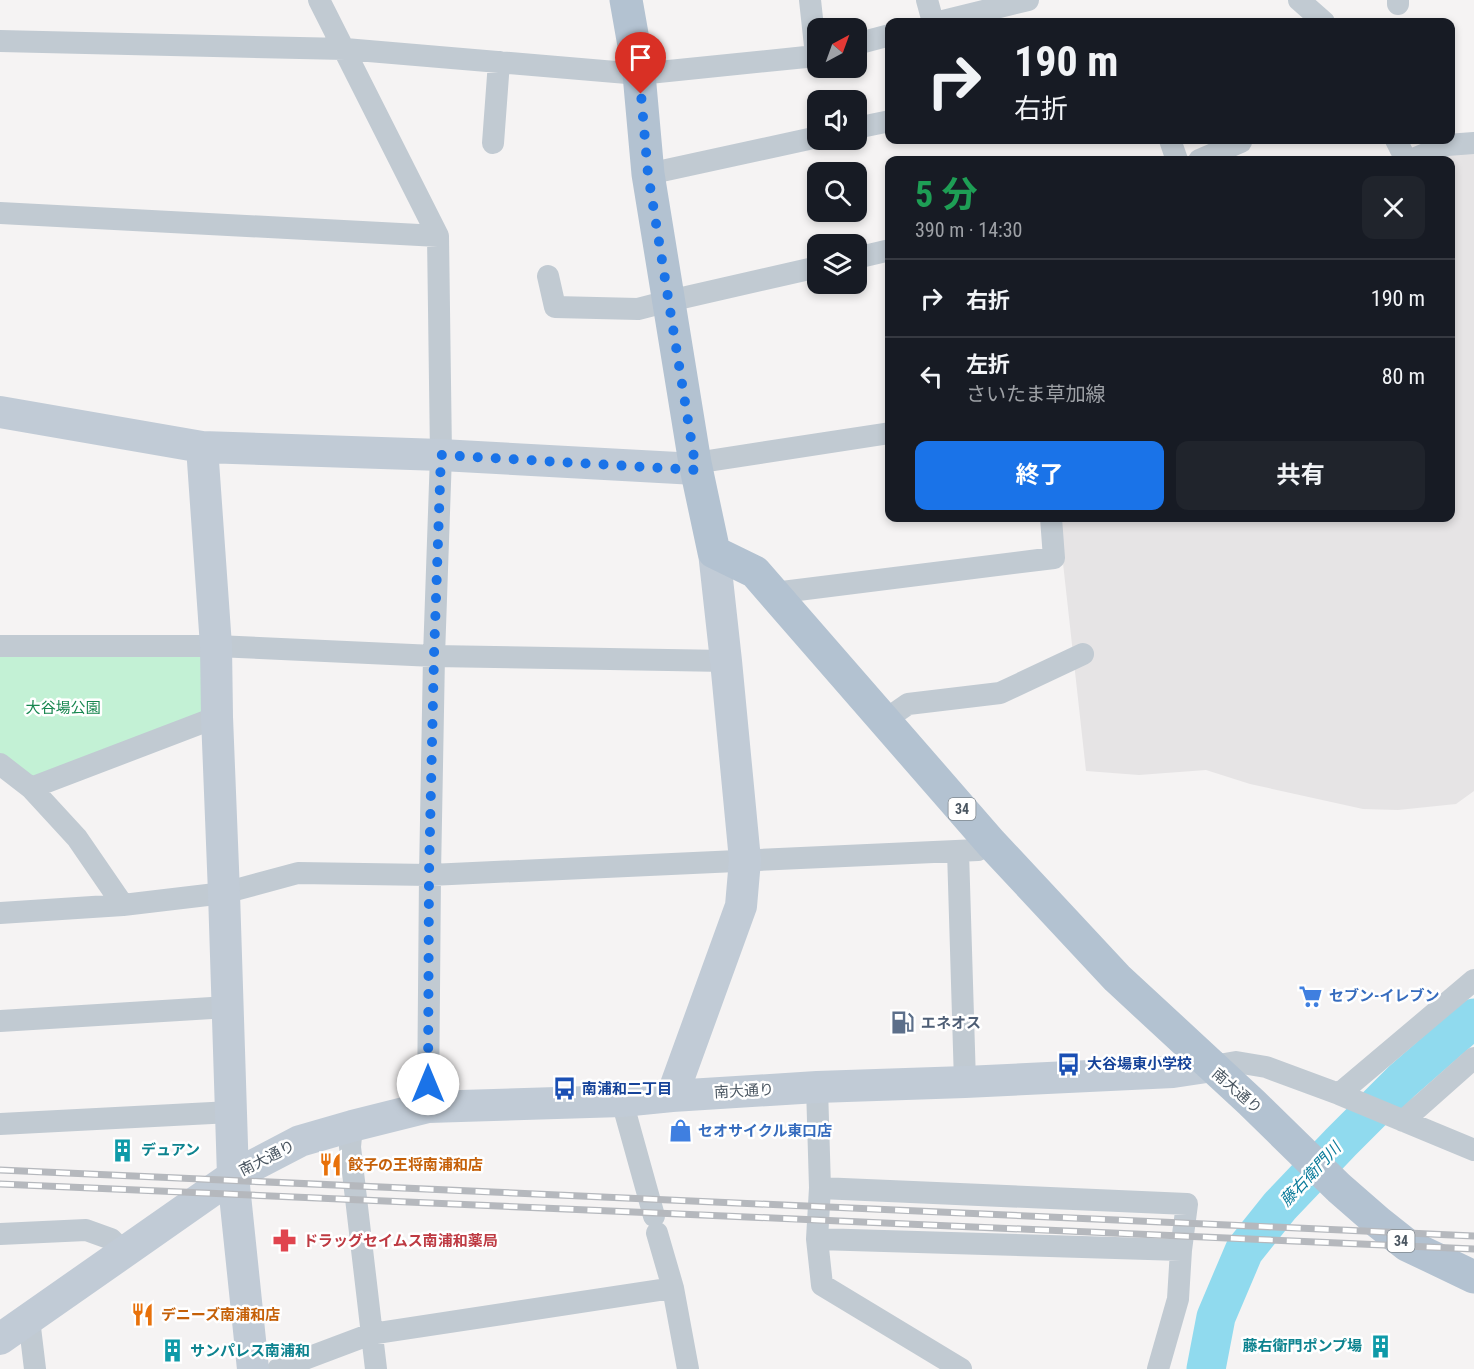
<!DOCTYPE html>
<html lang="ja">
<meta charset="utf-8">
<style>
:root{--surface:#171b24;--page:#20242c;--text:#f1f3f6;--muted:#9ea1a6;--line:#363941;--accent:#1a73e8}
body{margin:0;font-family:"Roboto Condensed","Noto Sans JP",sans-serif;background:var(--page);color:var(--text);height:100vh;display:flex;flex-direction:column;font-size:22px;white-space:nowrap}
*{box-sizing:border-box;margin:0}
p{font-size:20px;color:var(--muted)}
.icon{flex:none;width:33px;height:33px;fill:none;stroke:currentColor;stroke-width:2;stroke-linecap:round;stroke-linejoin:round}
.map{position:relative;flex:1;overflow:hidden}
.side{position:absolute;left:885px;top:156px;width:570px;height:366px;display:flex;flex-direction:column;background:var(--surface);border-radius:12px;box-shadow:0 3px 9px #0003}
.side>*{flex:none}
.hud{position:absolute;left:885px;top:18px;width:570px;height:126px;border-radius:12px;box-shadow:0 3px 9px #0003;background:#171b24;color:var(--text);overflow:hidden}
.needle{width:39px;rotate:41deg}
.buttons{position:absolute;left:807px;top:18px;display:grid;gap:12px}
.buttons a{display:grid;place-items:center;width:60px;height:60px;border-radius:12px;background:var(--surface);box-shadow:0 3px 9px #0003;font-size:30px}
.pin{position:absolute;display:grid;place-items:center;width:51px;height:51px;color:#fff;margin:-62px -26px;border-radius:50% 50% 50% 0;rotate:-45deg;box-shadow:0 0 6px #0007}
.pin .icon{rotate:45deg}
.me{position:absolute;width:66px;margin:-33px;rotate:0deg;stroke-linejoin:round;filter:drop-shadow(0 0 4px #0008)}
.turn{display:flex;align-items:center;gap:21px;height:126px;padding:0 30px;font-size:27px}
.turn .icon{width:78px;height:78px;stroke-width:2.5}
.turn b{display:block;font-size:42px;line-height:51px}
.round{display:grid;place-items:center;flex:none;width:63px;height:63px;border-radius:12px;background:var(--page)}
.summary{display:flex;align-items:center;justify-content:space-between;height:102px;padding:0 30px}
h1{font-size:36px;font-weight:700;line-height:45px;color:#1e9e55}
.cta{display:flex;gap:12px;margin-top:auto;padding:12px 30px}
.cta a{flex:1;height:69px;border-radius:12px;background:var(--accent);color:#fff;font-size:24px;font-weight:700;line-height:69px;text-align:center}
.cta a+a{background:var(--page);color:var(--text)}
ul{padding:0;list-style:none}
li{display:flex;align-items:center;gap:18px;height:78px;padding:0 30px;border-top:2px solid var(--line)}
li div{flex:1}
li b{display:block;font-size:22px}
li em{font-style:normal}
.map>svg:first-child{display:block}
.education{fill:#e6e4e5}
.green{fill:#c3f1d5}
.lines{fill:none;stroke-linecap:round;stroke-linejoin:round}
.river{stroke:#90daee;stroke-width:39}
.street{stroke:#c1cad2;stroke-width:22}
.secondary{stroke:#c1cbd6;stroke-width:32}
.primary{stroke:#b3c2d1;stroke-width:33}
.rail-casing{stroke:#b5b8bd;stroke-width:7}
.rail{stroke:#fff;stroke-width:4.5;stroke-dasharray:14;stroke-linecap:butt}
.route{stroke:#1a73e8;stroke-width:10;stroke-dasharray:0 18}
.labels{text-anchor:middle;stroke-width:5;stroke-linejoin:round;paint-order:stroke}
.shield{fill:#fff;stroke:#808990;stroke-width:1.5}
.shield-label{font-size:14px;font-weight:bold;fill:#4a5661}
.park-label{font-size:15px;fill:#17864f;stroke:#fff}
.shop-label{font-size:15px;font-weight:bold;fill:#366cbe;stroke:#fff;text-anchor:start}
.service-label{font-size:15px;font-weight:bold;fill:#4e5e75;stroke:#fff;text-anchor:start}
.transit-label{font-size:15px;font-weight:bold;fill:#164399;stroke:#fff;text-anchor:start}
.street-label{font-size:15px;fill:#4a5661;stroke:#fff}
.culture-label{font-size:15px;font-weight:bold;fill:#0d838f;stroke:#fff;text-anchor:start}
.food-label{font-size:15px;font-weight:bold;fill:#c56008;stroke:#fff;text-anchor:start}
.health-label{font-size:15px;font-weight:bold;fill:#be3a42;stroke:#fff;text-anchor:start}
.water-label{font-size:16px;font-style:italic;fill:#0c7c9b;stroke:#fff}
</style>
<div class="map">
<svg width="1474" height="1369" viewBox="0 0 1474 1369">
<rect width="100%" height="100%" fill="#f5f3f3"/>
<path class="education" d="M1451,153L1474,154V791L1456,804L1398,810L1363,809L1250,784L1206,770L1139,775L1086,771L1058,518H1450V160H1432Z"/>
<path class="green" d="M0,646H216L217,717L31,788L0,764Z"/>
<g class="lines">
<path class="river" d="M1206,1369L1216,1317L1244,1251L1280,1206L1341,1142L1402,1081L1474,1018"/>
<path class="street" d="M319,0L438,236L441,455L434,656L430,875L428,1107
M810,0L816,55
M927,0L933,22
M1299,0L1324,22
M1398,0V4
M939,22L1028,0
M0,41L345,49L639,74L806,57L818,54
M856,44L890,35
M856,128L890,121
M1170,140L1177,160
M1396,140L1406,160
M493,143L499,62
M1199,160L1241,142
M1411,160L1447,145L1474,143
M648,174L818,137
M0,213L438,236
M856,258L890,250
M548,276L555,307L638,309L669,301L818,267
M695,463L890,433
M774,593L1054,558L1051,518
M0,646H216L434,656L726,661
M885,720L908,704L1000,693L1083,654
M0,764L31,788L77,838L123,905
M31,788L217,717
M958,851L965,1082
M0,913L123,905L224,893L298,873L430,875L978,850L991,843
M0,1021L228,1007
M1213,1066L1236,1062L1266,1067L1339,1094L1474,1150
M817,1087L820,1188L817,1239L822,1285L961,1369
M1339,1094L1474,980
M622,1101L654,1216
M1403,1121L1474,1058
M0,1124L231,1112
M352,1126L350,1147L376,1369
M820,1188L1187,1204L1181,1250L1178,1299L1158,1369
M657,1233L673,1288L688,1369
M0,1234L86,1230L111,1239L125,1253
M817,1239L1181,1250
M29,1319L35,1369
M278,1369L371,1334L673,1288"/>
<path class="secondary" d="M0,412L202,447L441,455L696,469
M202,447L216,646L217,717L224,893L233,1176L253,1369
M672,1096L741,906L745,860L726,661L714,552
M0,1339L233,1176L300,1141L352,1126L428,1107L622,1101L672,1096L817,1087L965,1082L1173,1072L1213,1066"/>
<path class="primary" d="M626,0L639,74L648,174L695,463L714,552L755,572L991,843L1117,978L1251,1102L1339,1188L1378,1222L1407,1245L1474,1277"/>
<defs>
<path id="rail" d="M0,1170L1474,1236
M0,1184L1474,1249"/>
</defs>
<use href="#rail" class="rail-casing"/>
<use href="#rail" class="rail"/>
</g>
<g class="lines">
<path class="route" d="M428,1084L429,874L434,656L441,455L696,470L648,174L641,94"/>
</g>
<defs>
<symbol id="supermarket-bare" viewBox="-9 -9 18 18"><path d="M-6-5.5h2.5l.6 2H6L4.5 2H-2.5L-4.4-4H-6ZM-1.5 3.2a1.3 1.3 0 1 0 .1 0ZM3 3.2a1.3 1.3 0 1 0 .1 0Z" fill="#3f7fe0" stroke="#fff" stroke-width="2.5" paint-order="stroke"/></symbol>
<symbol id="fuel-bare" viewBox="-9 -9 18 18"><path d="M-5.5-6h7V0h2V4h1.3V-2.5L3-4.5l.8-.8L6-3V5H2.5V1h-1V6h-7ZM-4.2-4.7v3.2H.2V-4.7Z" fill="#5c6f8a" stroke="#fff" stroke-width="2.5" paint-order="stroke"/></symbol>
<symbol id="bus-bare" viewBox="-9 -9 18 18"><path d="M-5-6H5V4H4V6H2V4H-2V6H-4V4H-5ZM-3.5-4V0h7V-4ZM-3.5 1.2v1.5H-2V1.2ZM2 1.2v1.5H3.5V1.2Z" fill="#1a4fb4" stroke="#fff" stroke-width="2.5" paint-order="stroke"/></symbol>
<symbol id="shop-bare" viewBox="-9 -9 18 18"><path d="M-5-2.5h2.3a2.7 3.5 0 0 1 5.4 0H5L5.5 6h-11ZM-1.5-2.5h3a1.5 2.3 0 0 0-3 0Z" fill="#3f7fe0" stroke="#fff" stroke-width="2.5" paint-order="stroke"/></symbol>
<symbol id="building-bare" viewBox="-9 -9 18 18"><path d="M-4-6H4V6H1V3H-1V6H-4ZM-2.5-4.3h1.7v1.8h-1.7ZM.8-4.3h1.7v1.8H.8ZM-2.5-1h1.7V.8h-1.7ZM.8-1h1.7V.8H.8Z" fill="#0f9aa8" stroke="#fff" stroke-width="2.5" paint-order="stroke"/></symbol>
<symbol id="restaurant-bare" viewBox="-9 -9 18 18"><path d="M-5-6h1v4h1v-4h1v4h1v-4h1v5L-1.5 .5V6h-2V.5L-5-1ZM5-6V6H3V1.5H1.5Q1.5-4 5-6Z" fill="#e8710a" stroke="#fff" stroke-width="2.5" paint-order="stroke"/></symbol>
<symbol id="pharmacy-bare" viewBox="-9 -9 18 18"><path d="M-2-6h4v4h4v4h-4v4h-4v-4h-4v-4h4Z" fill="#e0444e" stroke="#fff" stroke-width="2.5" paint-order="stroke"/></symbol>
</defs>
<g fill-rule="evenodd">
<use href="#supermarket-bare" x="1294" y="980" width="33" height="33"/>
<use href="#fuel-bare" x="886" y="1006" width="33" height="33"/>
<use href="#bus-bare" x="1052" y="1048" width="33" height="33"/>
<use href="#bus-bare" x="548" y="1072" width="33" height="33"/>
<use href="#shop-bare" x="664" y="1114" width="33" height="33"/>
<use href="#building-bare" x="106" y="1134" width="33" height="33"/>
<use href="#restaurant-bare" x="314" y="1148" width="33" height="33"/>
<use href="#pharmacy-bare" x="268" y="1224" width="33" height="33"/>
<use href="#restaurant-bare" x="126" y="1298" width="33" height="33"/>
<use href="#building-bare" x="1364" y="1330" width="33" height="33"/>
<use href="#building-bare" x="156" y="1334" width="33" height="33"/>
</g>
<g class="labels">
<g class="shield">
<rect x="948.5" y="798" width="27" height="22" rx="4.5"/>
<rect x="1387.5" y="1230" width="27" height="22" rx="4.5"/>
</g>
<g class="shield-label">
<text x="962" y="814">34</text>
<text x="1401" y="1246">34</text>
</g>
<g class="park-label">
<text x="63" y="713">大谷場公園</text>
</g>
<g class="shop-label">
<text x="1329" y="1001">セブン-イレブン</text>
<text x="698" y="1136">セオサイクル東口店</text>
</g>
<g class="service-label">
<text x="921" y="1028">エネオス</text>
</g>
<g class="transit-label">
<text x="1087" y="1069">大谷場東小学校</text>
<text x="582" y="1094">南浦和二丁目</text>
</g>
<g class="street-label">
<text transform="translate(744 1091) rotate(-3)" y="5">南大通り</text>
<text transform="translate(1237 1091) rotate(41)" y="5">南大通り</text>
<text transform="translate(267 1158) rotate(-27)" y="5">南大通り</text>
</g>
<g class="culture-label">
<text x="141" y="1155">デュアン</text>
<text x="1362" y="1351" text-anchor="end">藤右衛門ポンプ場</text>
<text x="190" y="1356">サンパレス南浦和</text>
</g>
<g class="food-label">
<text x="348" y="1170">餃子の王将南浦和店</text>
<text x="161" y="1320">デニーズ南浦和店</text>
</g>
<g class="health-label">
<text x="303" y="1246">ドラッグセイムス南浦和薬局</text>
</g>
<g class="water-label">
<text transform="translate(1310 1174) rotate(-47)" y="6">藤右衛門川</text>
</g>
</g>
</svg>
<div class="buttons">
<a><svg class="needle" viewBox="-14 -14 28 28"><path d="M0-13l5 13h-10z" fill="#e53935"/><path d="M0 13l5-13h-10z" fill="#9ea1a6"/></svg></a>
<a><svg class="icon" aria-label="sound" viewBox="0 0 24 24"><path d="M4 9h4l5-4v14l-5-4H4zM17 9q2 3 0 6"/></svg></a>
<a><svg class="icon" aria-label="search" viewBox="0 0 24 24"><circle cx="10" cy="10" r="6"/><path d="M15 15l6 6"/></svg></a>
<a><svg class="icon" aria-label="layers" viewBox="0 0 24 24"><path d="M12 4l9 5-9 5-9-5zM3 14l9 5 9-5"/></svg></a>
</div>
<div class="pin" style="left:641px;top:94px;background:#d93025"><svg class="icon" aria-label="arrive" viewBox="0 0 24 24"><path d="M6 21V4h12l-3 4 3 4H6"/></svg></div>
<svg class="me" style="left:428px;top:1084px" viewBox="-20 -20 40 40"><circle r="19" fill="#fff"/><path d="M0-13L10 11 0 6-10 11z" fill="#1a73e8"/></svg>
<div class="hud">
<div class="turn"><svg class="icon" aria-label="right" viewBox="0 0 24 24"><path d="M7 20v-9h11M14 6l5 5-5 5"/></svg><div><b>190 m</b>右折</div></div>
</div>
<section class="side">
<div class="summary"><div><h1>5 分</h1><p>390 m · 14:30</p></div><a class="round"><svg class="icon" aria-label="close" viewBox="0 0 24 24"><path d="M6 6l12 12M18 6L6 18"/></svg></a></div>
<ul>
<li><svg class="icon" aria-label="right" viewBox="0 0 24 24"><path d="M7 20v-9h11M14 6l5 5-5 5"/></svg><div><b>右折</b></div><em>190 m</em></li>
<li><svg class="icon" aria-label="left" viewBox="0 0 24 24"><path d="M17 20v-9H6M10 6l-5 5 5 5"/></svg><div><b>左折</b><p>さいたま草加線</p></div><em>80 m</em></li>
</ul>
<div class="cta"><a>終了</a><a>共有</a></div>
</section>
</div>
